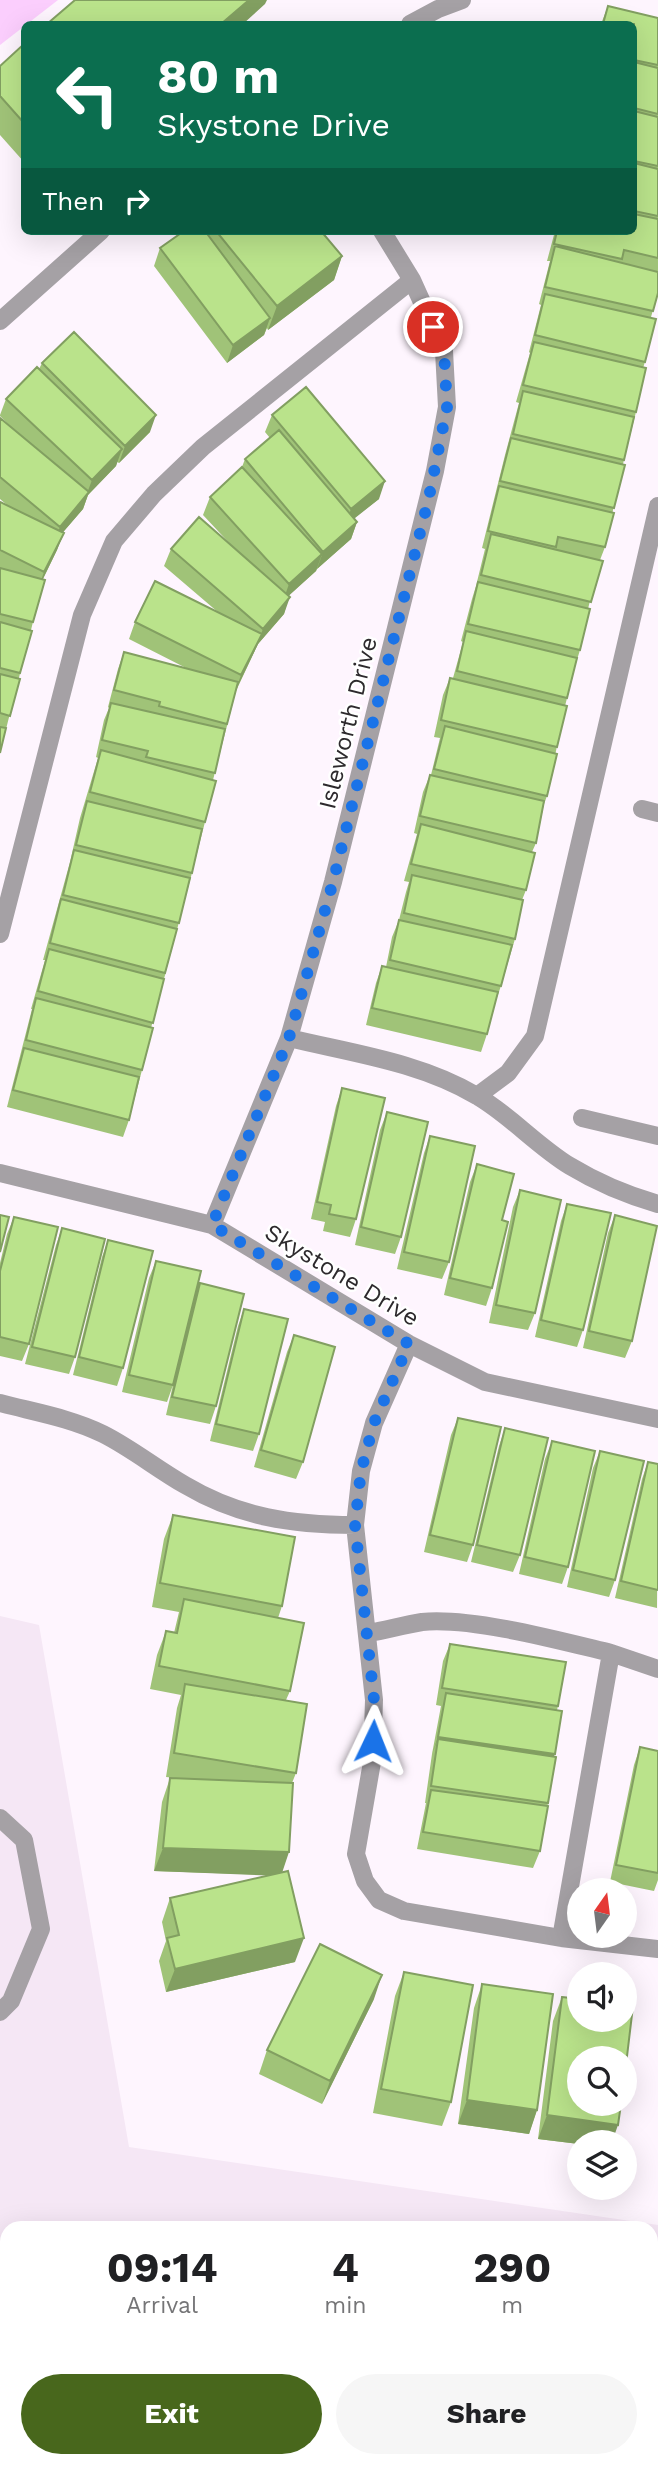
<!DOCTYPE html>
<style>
:root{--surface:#fff;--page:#f6f6f6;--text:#202124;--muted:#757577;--accent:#48671c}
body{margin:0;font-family:"Work Sans",sans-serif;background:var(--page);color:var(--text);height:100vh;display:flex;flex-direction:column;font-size:26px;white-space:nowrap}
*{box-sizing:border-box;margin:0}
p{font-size:23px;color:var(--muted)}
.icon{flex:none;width:38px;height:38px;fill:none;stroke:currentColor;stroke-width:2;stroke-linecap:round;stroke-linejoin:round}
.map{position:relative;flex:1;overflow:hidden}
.side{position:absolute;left:0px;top:2221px;width:658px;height:247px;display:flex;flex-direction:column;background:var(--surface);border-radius:21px 21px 0 0;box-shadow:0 7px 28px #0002}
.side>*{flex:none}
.guide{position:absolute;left:21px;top:21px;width:616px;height:214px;border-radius:10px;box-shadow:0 7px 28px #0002;background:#0b6e4f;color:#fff;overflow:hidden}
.needle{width:46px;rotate:14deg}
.controls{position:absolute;left:567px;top:1878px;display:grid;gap:14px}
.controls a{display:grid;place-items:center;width:70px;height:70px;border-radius:50%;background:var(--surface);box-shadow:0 7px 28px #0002;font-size:35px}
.pin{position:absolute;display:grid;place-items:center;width:60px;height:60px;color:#fff;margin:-30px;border:4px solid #fff;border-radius:50%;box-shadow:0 2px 7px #0007}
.me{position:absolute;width:77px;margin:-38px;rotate:2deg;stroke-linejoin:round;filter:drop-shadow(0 0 5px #0008)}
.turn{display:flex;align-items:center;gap:24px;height:147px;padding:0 21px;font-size:32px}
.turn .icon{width:91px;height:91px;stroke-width:2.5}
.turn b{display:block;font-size:49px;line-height:60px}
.then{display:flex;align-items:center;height:66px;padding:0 21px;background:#0003;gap:14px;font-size:26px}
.eta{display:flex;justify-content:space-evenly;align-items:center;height:119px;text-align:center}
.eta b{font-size:42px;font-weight:700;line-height:49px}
.action{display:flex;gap:14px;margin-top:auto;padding:14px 21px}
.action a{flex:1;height:80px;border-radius:42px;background:var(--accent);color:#fff;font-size:28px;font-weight:700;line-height:80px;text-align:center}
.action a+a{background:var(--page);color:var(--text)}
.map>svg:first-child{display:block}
.built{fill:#f5e7f5;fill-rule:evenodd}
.green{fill:#fbcefd}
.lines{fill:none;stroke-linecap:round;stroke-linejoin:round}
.minor{stroke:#a5a1a5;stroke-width:18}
.wall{fill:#a0c378}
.shaded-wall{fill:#829f61}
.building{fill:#bae38b;stroke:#829f61;stroke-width:2}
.route{stroke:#1a73e8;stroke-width:12;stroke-dasharray:0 21.6}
.labels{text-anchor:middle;stroke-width:5;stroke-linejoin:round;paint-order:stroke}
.street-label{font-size:24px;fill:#2d2a2d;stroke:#fff}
</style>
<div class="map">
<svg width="658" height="2467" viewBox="0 0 658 2467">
<rect width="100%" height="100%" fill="#fef5fe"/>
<path class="built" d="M0,1616L39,1625L129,2147L658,2225V2467H0ZM7,2228H651V2460H7Z"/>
<path class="green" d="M0,0H58L0,45Z"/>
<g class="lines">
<path class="minor" d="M410,24L438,9L462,0
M0,321L101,231
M642,809L658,813
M0,934L82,615L114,541L154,494L203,447L412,280
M289,1038C351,1053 420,1062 477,1096C510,1115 537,1146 570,1166C598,1183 627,1195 658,1204
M477,1096L508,1073L535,1036L658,506
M582,1118L658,1136
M0,1173L212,1225L409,1344L485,1382L658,1419
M212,1225L289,1038L333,882L435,471L447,407L444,351L412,280L382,231
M409,1344L374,1423L361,1471L355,1525L374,1700L372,1762L356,1854L365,1881L379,1900L404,1911L561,1938L658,1949
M0,1403C34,1412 71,1418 103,1434C131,1448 157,1469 185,1485C239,1517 292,1525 355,1525
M369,1633C386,1630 404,1625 422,1622C472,1617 561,1641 611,1653L561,1938
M611,1653L658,1669
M0,1818L24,1840L41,1929L11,2001L0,2012"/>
</g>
<path class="wall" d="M608,6L658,18V293L651,317L645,362L643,368L636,412L623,464L605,547L600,560L588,609L580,650L576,663L565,706L547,796L544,804L536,843L532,852L526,890L522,900L515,939L501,986L495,1003L487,1034L481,1052L366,1025L376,983L382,966L386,967L392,937L399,920L406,892L409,882L404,881L417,834L414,833L423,792L430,775H431L440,738L434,737L443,695L450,678H453L463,642L461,641L472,599L476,586L485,549L482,548L505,455L519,403L516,402L530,353L529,352L541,305L539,304L550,261H547L555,231H634V24H601Z
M24,44V162L0,135V66Z
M184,231H321L342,256L334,280L268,330L267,328L264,335L227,363L154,266L160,248Z
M42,363L150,432L119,463L117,462L116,466L88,495L83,509L63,532L57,550L43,579L33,622L0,753V502L7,505L0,499V418L13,429L0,416V415L6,399L39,369Z
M272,415L379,499L354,518L357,522L351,539L317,569L316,571L289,595L284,614L258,644L236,691L213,780L205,822L192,873L151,1028L142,1070L129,1120L123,1137L7,1107L32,1009H31L45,960H43L70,862L80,818L98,758L96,757L104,720L109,708L108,707L118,669L124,652L188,669L129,639L135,622L219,613L164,566L171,549L232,546L203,515L210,497L242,467L245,459L270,438L265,432Z
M342,1088L356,1219L350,1237L323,1231L325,1222L311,1219L336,1106Z
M387,1112L401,1237L395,1254L355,1245L380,1130Z
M430,1136L449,1262L442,1279L397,1269L424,1153Z
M477,1164L492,1288L486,1306L444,1295L470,1182Z
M520,1190L535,1313L528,1330L489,1323L513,1207Z
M567,1204L583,1330L577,1347L535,1337L561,1221Z
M615,1215L632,1341L625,1358L583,1348L608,1233Z
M14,1217L29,1344L22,1361L0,1356V1263L7,1234Z
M62,1228L75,1357L69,1374L25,1364L56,1245Z
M108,1240L123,1368L117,1386L73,1375L102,1257Z
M156,1261L194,1300L200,1283L216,1406L210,1424L166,1415L173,1385L167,1402L122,1392L149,1278Z
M244,1309L259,1434L253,1451L210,1441L238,1326Z
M294,1335L303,1462L296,1479L254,1467L287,1352Z
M458,1418L473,1545L467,1562L424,1552L451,1435Z
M505,1428L520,1555L513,1572L471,1562L499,1446Z
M552,1441L568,1567L562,1584L519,1574L545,1459Z
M600,1451L615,1580L609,1597L567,1587L593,1468Z
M648,1462L658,1464L657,1608L615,1598L642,1479Z
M173,1515L282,1606L278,1618L290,1691L286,1700L296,1773L292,1783L282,1872L295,1962L166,1992L159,1961L166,1941L162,1922L170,1898L269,1875L154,1871L162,1802L170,1778H175L166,1777L177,1708L181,1695L150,1689L157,1655L166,1631L174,1633L179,1612L152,1607L164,1539Z
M450,1644L558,1706L557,1710L554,1757L548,1803L540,1851L533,1868L417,1849L426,1803H425L432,1754L441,1706L436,1705L443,1661Z
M640,1747L658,1751V1880L654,1891L610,1882L634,1765Z
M404,1972L451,2102L442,2126L373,2113L395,1996Z
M482,1984L537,2110L529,2134L458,2124L474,2008Z
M562,1997L579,2142V2144L538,2139L553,2021Z
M374,1999L322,2104L259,2074L267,2050Z"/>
<path class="shaded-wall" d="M249,0H267L265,4L243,24H221Z
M342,256L334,280L268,330L277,306Z
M270,318L264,335L227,363L233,345Z
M156,415L150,432L119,463L125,446Z
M122,449L116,466L88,495L83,509L53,544L60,527L86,496L92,480Z
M385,481L379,499L345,526L351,509Z
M357,522L351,539L317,569L323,552Z
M64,533L57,550L38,589L44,572Z
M322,554L316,571L283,601L289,584Z
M290,597L284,614L258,644L235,692L241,675L259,639L263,629Z
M438,1737L555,1754L548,1771L438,1739L432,1754Z
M163,1848L289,1852L281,1876L154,1871Z
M304,1938L295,1962L166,1992L175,1969Z
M382,1975L374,1999L322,2104L330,2081Z
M467,2100L537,2110L529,2134L458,2124Z
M547,2115L618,2125L612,2142H579V2144L538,2139Z"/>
<path class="building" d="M75,0H249L221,24H47Z
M608,6L658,18V65L634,60V24H603Z
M24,44V123L0,96V66Z
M634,62L658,68V114L634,108Z
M634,111L658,117V166L634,161Z
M634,163L658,169V216L634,211Z
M634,214L658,219V258L624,250L622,259L554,244L557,231H634Z
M184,231H205L270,318L233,345L160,248Z
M216,231H321L342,256L277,306Z
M555,246L658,272V293L653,311L545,287Z
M545,294L656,319L645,362L535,335Z
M74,332L156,415L125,446L42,363Z
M534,342L646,368L636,412L523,385Z
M37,367L122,449L92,480L6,399Z
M306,387L385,481L351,509L272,415Z
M523,391L634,417L624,460L513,434Z
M0,418L89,492L60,527L0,477Z
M279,430L357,522L323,552L245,459Z
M511,438L625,465L614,508L500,481Z
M242,467L322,554L289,584L210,497Z
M499,486L614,513L605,547L558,537L556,547L488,531Z
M0,502L64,533L44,572L0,550Z
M199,517L290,597L263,629L171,549Z
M491,534L603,561L591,602L481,575Z
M0,568L45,580L33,622L0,614Z
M155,581L262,634L241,675L135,622Z
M478,582L590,609L580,650L468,624Z
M0,622L32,631L20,673L0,668Z
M466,631L577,658L567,698L457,671Z
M124,652L238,682L227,724L159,706L160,702L114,690Z
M0,674L20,679L10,716L0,713Z
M450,678L567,706L557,747L441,720Z
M111,703L225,729L215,773L146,757L148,751L102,740Z
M445,726L557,754L547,796L434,769Z
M0,727L6,728L0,753Z
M101,750L216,781L205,822L90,792Z
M430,775L544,801L536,843L420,816Z
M87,801L202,829L192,873L76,845Z
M421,824L535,853L526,890L411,864Z
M74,850L190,878L179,923L63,895Z
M412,875L523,900L515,939L404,913Z
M61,899L177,929L165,973L50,943Z
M399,920L512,945L501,986L390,960Z
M49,949L164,979L153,1023L38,991Z
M382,966L498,992L487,1034L372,1008Z
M36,998L153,1028L142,1070L26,1040Z
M24,1048L139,1077L129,1120L13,1090Z
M342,1088L385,1098L356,1219L329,1214L331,1205L317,1202Z
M387,1112L428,1122L401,1237L361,1227Z
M430,1136L475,1146L449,1262L404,1252Z
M477,1164L514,1174L502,1220L508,1222L492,1288L450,1278Z
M520,1190L561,1200L535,1313L496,1305Z
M567,1204L611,1213L583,1330L541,1320Z
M0,1215L9,1217L0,1252Z
M615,1215L657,1226L632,1341L589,1331Z
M14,1217L58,1227L29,1344L0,1337V1271Z
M62,1228L105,1239L75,1357L32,1347Z
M108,1240L153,1251L123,1368L79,1357Z
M156,1261L201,1271L173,1385L129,1375Z
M200,1283L244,1294L216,1406L172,1397Z
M244,1309L288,1319L259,1434L216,1424Z
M294,1335L335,1347L303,1462L261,1450Z
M458,1418L501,1427L473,1545L430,1535Z
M505,1428L548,1438L520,1555L477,1545Z
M552,1441L595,1451L568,1567L525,1557Z
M600,1451L644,1461L615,1580L573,1570Z
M648,1462L658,1464V1590L621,1581Z
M173,1515L295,1537L282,1606L160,1583Z
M184,1599L304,1623L290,1691L159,1666L166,1631L177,1633Z
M450,1644L566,1662L558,1706L442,1688Z
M185,1684L307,1704L296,1773L174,1753Z
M446,1693L562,1711L555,1754L438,1737Z
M438,1739L556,1757L548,1803L431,1786Z
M640,1747L658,1751V1873L616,1865Z
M170,1778L293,1783L289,1852L163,1848Z
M431,1790L548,1806L540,1851L423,1832Z
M288,1871L304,1938L175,1969L167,1938L179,1935L170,1898Z
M320,1944L382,1975L330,2081L267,2050Z
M404,1972L473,1985L451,2102L381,2089Z
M482,1984L553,1994L537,2110L467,2100Z
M562,1997L579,1999V2020H625V2005L633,2006L625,2073V2058H579V2104H621L618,2125L547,2115Z"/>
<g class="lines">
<path class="route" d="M373,1741L374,1700L355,1525L361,1471L374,1423L409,1344L212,1225L289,1038L333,882L429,497L447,407L444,351L433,327"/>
</g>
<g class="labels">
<g class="street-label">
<text transform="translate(348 723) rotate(-76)" y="8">Isleworth Drive</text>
<text transform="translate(342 1275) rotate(31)" y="8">Skystone Drive</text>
</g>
</g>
</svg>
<div class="controls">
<a><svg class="needle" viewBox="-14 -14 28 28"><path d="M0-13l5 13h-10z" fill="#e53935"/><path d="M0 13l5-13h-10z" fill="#757577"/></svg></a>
<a><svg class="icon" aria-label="sound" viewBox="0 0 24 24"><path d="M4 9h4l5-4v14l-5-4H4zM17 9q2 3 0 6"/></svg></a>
<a><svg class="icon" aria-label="search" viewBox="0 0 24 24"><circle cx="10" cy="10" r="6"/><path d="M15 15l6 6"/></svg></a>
<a><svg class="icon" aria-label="layers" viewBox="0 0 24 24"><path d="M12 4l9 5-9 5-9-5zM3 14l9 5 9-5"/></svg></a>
</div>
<div class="pin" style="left:433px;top:327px;background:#d93025"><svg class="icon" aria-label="arrive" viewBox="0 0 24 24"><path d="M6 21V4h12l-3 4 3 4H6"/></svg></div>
<svg class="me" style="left:373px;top:1741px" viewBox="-20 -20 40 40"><path d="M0-17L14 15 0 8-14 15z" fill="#1a73e8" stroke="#fff" stroke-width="4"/></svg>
<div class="guide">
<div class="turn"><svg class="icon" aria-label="left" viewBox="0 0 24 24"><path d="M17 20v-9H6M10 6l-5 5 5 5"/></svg><div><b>80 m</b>Skystone Drive</div></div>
<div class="then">Then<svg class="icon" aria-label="right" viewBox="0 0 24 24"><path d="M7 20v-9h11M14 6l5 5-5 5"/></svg></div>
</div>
<section class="side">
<div class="eta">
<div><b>09:14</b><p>Arrival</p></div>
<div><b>4</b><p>min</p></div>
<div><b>290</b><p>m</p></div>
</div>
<div class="action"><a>Exit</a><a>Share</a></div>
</section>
</div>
